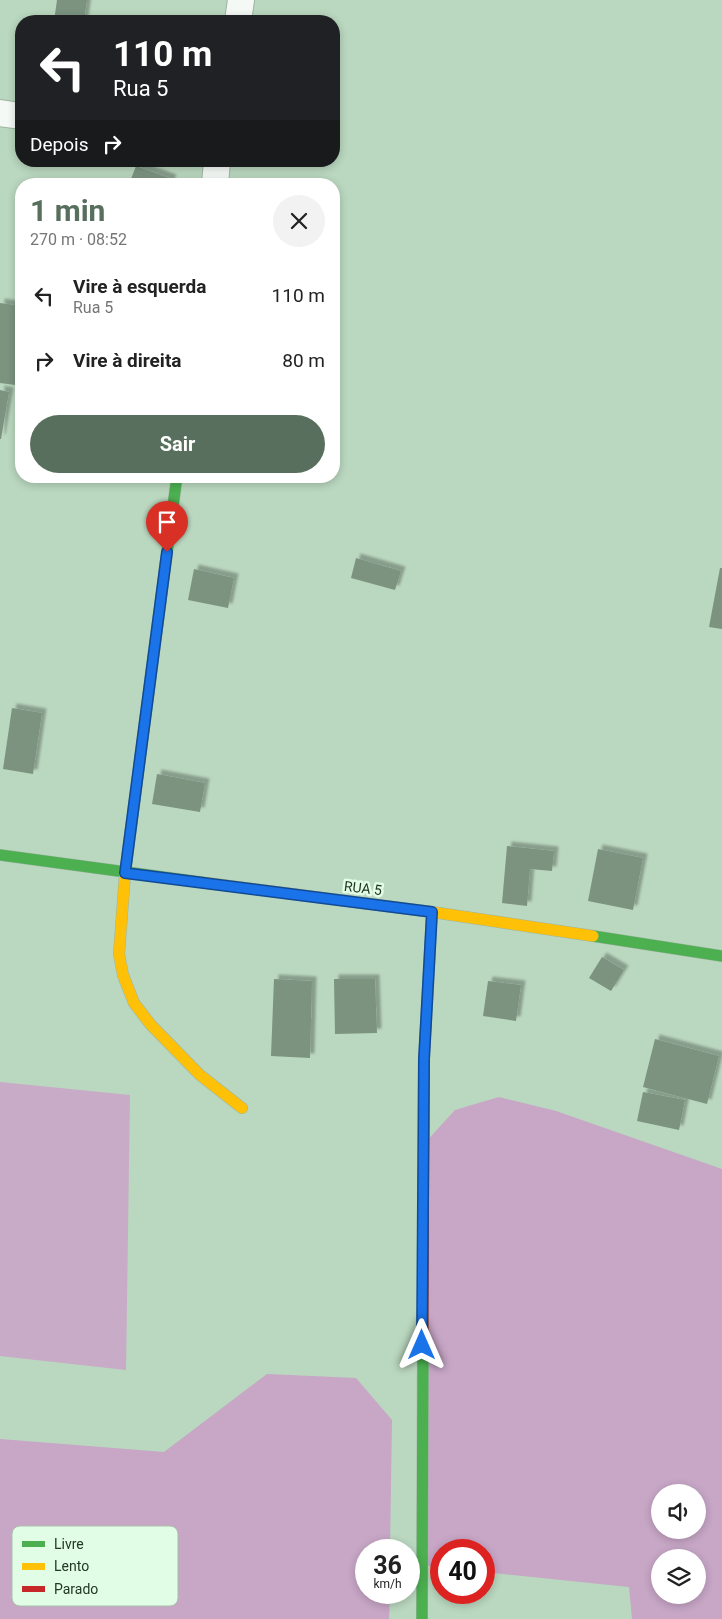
<!DOCTYPE html>
<html lang="pt">
<meta charset="utf-8">
<style>
:root{--surface:#fff;--page:#f2f2f2;--text:#222;--muted:#767676;--accent:#576f5c}
body{margin:0;font-family:Roboto,sans-serif;background:var(--page);color:var(--text);height:100vh;display:flex;flex-direction:column;font-size:19px;white-space:nowrap}
*{box-sizing:border-box;margin:0}
p{font-size:16px;color:var(--muted)}
.icon{flex:none;width:28px;height:28px;fill:none;stroke:currentColor;stroke-width:2;stroke-linecap:round;stroke-linejoin:round}
.map{position:relative;flex:1;overflow:hidden}
.sheet{position:absolute;left:15px;top:178px;width:325px;height:305px;display:flex;flex-direction:column;background:var(--surface);border-radius:20px;box-shadow:0 2px 8px #0003}
.sheet>*{flex:none}
.hud{position:absolute;left:15px;top:15px;width:325px;height:152px;border-radius:20px;box-shadow:0 2px 8px #0003;background:#202124;color:#fff;overflow:hidden}
.controls{position:absolute;left:651px;top:1484px;display:grid;gap:10px}
.controls a{display:grid;place-items:center;width:55px;height:55px;border-radius:50%;background:var(--surface);box-shadow:0 2px 8px #0003;font-size:25px}
.speed{position:absolute;left:355px;top:1539px;display:flex;gap:10px;font-size:25px;font-weight:700;text-align:center}
.speed>*{display:grid;place-content:center;width:65px;height:65px;border-radius:50%;background:var(--surface);box-shadow:0 2px 8px #0003;line-height:1}
.speed small{font-size:12px;font-weight:400}
.speed .limit{border:8px solid #d22;background:#fff;color:#111}
.pin{position:absolute;display:grid;place-items:center;width:42px;height:42px;color:#fff;margin:-51px -21px;border-radius:50% 50% 50% 0;rotate:-45deg;box-shadow:0 0 5px #0007}
.pin .icon{rotate:45deg}
.me{position:absolute;width:55px;margin:-28px;rotate:0deg;stroke-linejoin:round;filter:drop-shadow(0 0 4px #0008)}
.turn{display:flex;align-items:center;gap:18px;height:105px;padding:0 15px;font-size:22px}
.turn .icon{width:65px;height:65px;stroke-width:2.5}
.turn b{display:block;font-size:35px;line-height:42px}
.then{display:flex;align-items:center;height:48px;padding:0 15px;background:#0003;gap:10px;font-size:19px}
.round{display:grid;place-items:center;flex:none;width:52px;height:52px;border-radius:26px;background:var(--page)}
.headline{display:flex;align-items:center;justify-content:space-between;height:85px;padding:0 15px}
h1{font-size:30px;font-weight:700;line-height:38px;color:var(--accent)}
.primary-button{display:flex;gap:10px;margin-top:auto;padding:10px 15px}
.primary-button a{flex:1;height:58px;border-radius:30px;background:var(--accent);color:#fff;font-size:20px;font-weight:700;line-height:58px;text-align:center}
ul{padding:0;list-style:none}
li{display:flex;align-items:center;gap:15px;height:65px;padding:0 15px}
li div{flex:1}
li b{display:block;font-size:19px}
li em{font-style:normal}
.map>svg:first-child{display:block}
.green{fill:#c8abc7}
.forest{fill:#c7a6c6;fill-rule:evenodd}
.building{fill:#7c9380;filter:url(#shadow)}
.lines{fill:none;stroke-linecap:round;stroke-linejoin:round}
.street-casing{stroke:#9eb5a2;stroke-width:28}
.fast-casing{stroke:#9eb5a2;stroke-width:12}
.slow-casing{stroke:#9eb5a2;stroke-width:12}
.jam-casing{stroke:#9eb5a2;stroke-width:12}
.street{stroke:#f5f9f5;stroke-width:26}
.fast{stroke:#4caf50;stroke-width:11}
.slow{stroke:#ffc107;stroke-width:11}
.jam{stroke:#c62828;stroke-width:11}
.route-casing{stroke:#114b97;stroke-width:12}
.route{stroke:#1a73e8;stroke-width:9}
.labels{text-anchor:middle;stroke-width:5;stroke-linejoin:round;paint-order:stroke}
.street-label{font-size:14px;fill:#223726;stroke:#e2fde6}
.key{fill:#e2fde6;stroke:#a8c2ac;stroke-width:1}
.key-label{font-size:14px;fill:#223726}
</style>
<div class="map">
<svg width="722" height="1619" viewBox="0 0 722 1619">
<defs>
<filter id="shadow"><feDropShadow dx="4.5" dy="-4.5" stdDeviation="1" flood-color="#0004"/></filter>
</defs>
<rect width="100%" height="100%" fill="#bad7bf"/>
<path class="green" d="M0,1082L130,1095L126,1370L0,1356Z"/>
<path class="forest" d="M499,1097L556,1111L722,1169V1619H632L629,1587L484,1572V1550H441V1567L422,1565L423,1145L455,1110ZM660,1492H698V1530H660ZM660,1558H698V1595H660Z
M267,1374L356,1378L392,1420L390,1550H366V1592L390,1593L389,1619H0V1439L164,1452Z"/>
<path class="building" d="M57,0H87L84,21H54Z
M136,166L172,179L170,184H129Z
M0,303L21,306V344L15,385L0,383Z
M0,390L9,392L1,439H0Z
M356,558L401,571L395,590L351,578Z
M720,568H722V629L709,627Z
M194,569L234,578L228,608L188,600Z
M12,708L42,713L33,774L3,769Z
M157,774L205,783L200,812L152,804Z
M507,846L554,851L552,871L530,869L527,906L502,903Z
M598,849L643,858L633,910L588,901Z
M602,957L624,970L611,991L589,978Z
M274,979L312,981L310,1058L271,1056Z
M334,979H375L377,1033L335,1034Z
M488,981L521,985L516,1021L483,1016Z
M655,1039L719,1056L707,1104L643,1087Z
M643,1092L685,1100L679,1130L637,1121Z"/>
<g class="lines">
<defs>
<path id="street" d="M238,21L241,0
M0,113L21,116
M215,184L217,161"/>
<path id="fast" d="M0,855L207,883
M125,874L177,476
M593,936L722,956
M426,1023L432,912
M422,1619L423,1336"/>
<path id="slow" d="M125,874L119,954L123,975L134,1003L151,1025L200,1075L242,1108
M207,883L432,912L593,936"/>
<path id="jam" d="M423,1336L424,1059L426,1023"/>
</defs>
<use href="#street" class="street-casing"/>
<use href="#fast" class="fast-casing"/>
<use href="#slow" class="slow-casing"/>
<use href="#jam" class="jam-casing"/>
<use href="#street" class="street"/>
<use href="#fast" class="fast"/>
<use href="#slow" class="slow"/>
<use href="#jam" class="jam"/>
</g>
<g class="lines">
<defs>
<path id="route" d="M167,552L125,873L432,912L424,1059L422,1345"/>
</defs>
<use href="#route" class="route-casing"/>
<use href="#route" class="route"/>
</g>
<g class="labels">
<g class="street-label">
<text transform="translate(363 888) rotate(7)" y="5">RUA 5</text>
</g>
</g>
<rect x="12" y="1526" width="166" height="80" rx="8" class="key"/>
<rect x="22" y="1541" width="23" height="6" fill="#4caf50"/>
<rect x="22" y="1563" width="23" height="7" fill="#ffc107"/>
<rect x="22" y="1586" width="23" height="6" fill="#c62828"/>
<g class="key-label">
<text x="54" y="1549">Livre</text>
<text x="54" y="1571">Lento</text>
<text x="54" y="1594">Parado</text>
</g>
</svg>
<div class="controls">
<a><svg class="icon" aria-label="sound" viewBox="0 0 24 24"><path d="M4 9h4l5-4v14l-5-4H4zM17 9q2 3 0 6"/></svg></a>
<a><svg class="icon" aria-label="layers" viewBox="0 0 24 24"><path d="M12 4l9 5-9 5-9-5zM3 14l9 5 9-5"/></svg></a>
</div>
<div class="speed"><div>36<small>km/h</small></div><div class="limit">40</div></div>
<div class="pin" style="left:167px;top:552px;background:#d93025"><svg class="icon" aria-label="arrive" viewBox="0 0 24 24"><path d="M6 21V4h12l-3 4 3 4H6"/></svg></div>
<svg class="me" style="left:422px;top:1345px" viewBox="-20 -20 40 40"><path d="M0-17L14 15 0 8-14 15z" fill="#1a73e8" stroke="#fff" stroke-width="4"/></svg>
<div class="hud">
<div class="turn"><svg class="icon" aria-label="left" viewBox="0 0 24 24"><path d="M17 20v-9H6M10 6l-5 5 5 5"/></svg><div><b>110 m</b>Rua 5</div></div>
<div class="then">Depois<svg class="icon" aria-label="right" viewBox="0 0 24 24"><path d="M7 20v-9h11M14 6l5 5-5 5"/></svg></div>
</div>
<section class="sheet">
<div class="headline"><div><h1>1 min</h1><p>270 m · 08:52</p></div><a class="round"><svg class="icon" aria-label="close" viewBox="0 0 24 24"><path d="M6 6l12 12M18 6L6 18"/></svg></a></div>
<ul>
<li><svg class="icon" aria-label="left" viewBox="0 0 24 24"><path d="M17 20v-9H6M10 6l-5 5 5 5"/></svg><div><b>Vire à esquerda</b><p>Rua 5</p></div><em>110 m</em></li>
<li><svg class="icon" aria-label="right" viewBox="0 0 24 24"><path d="M7 20v-9h11M14 6l5 5-5 5"/></svg><div><b>Vire à direita</b></div><em>80 m</em></li>
</ul>
<div class="primary-button"><a>Sair</a></div>
</section>
</div>
